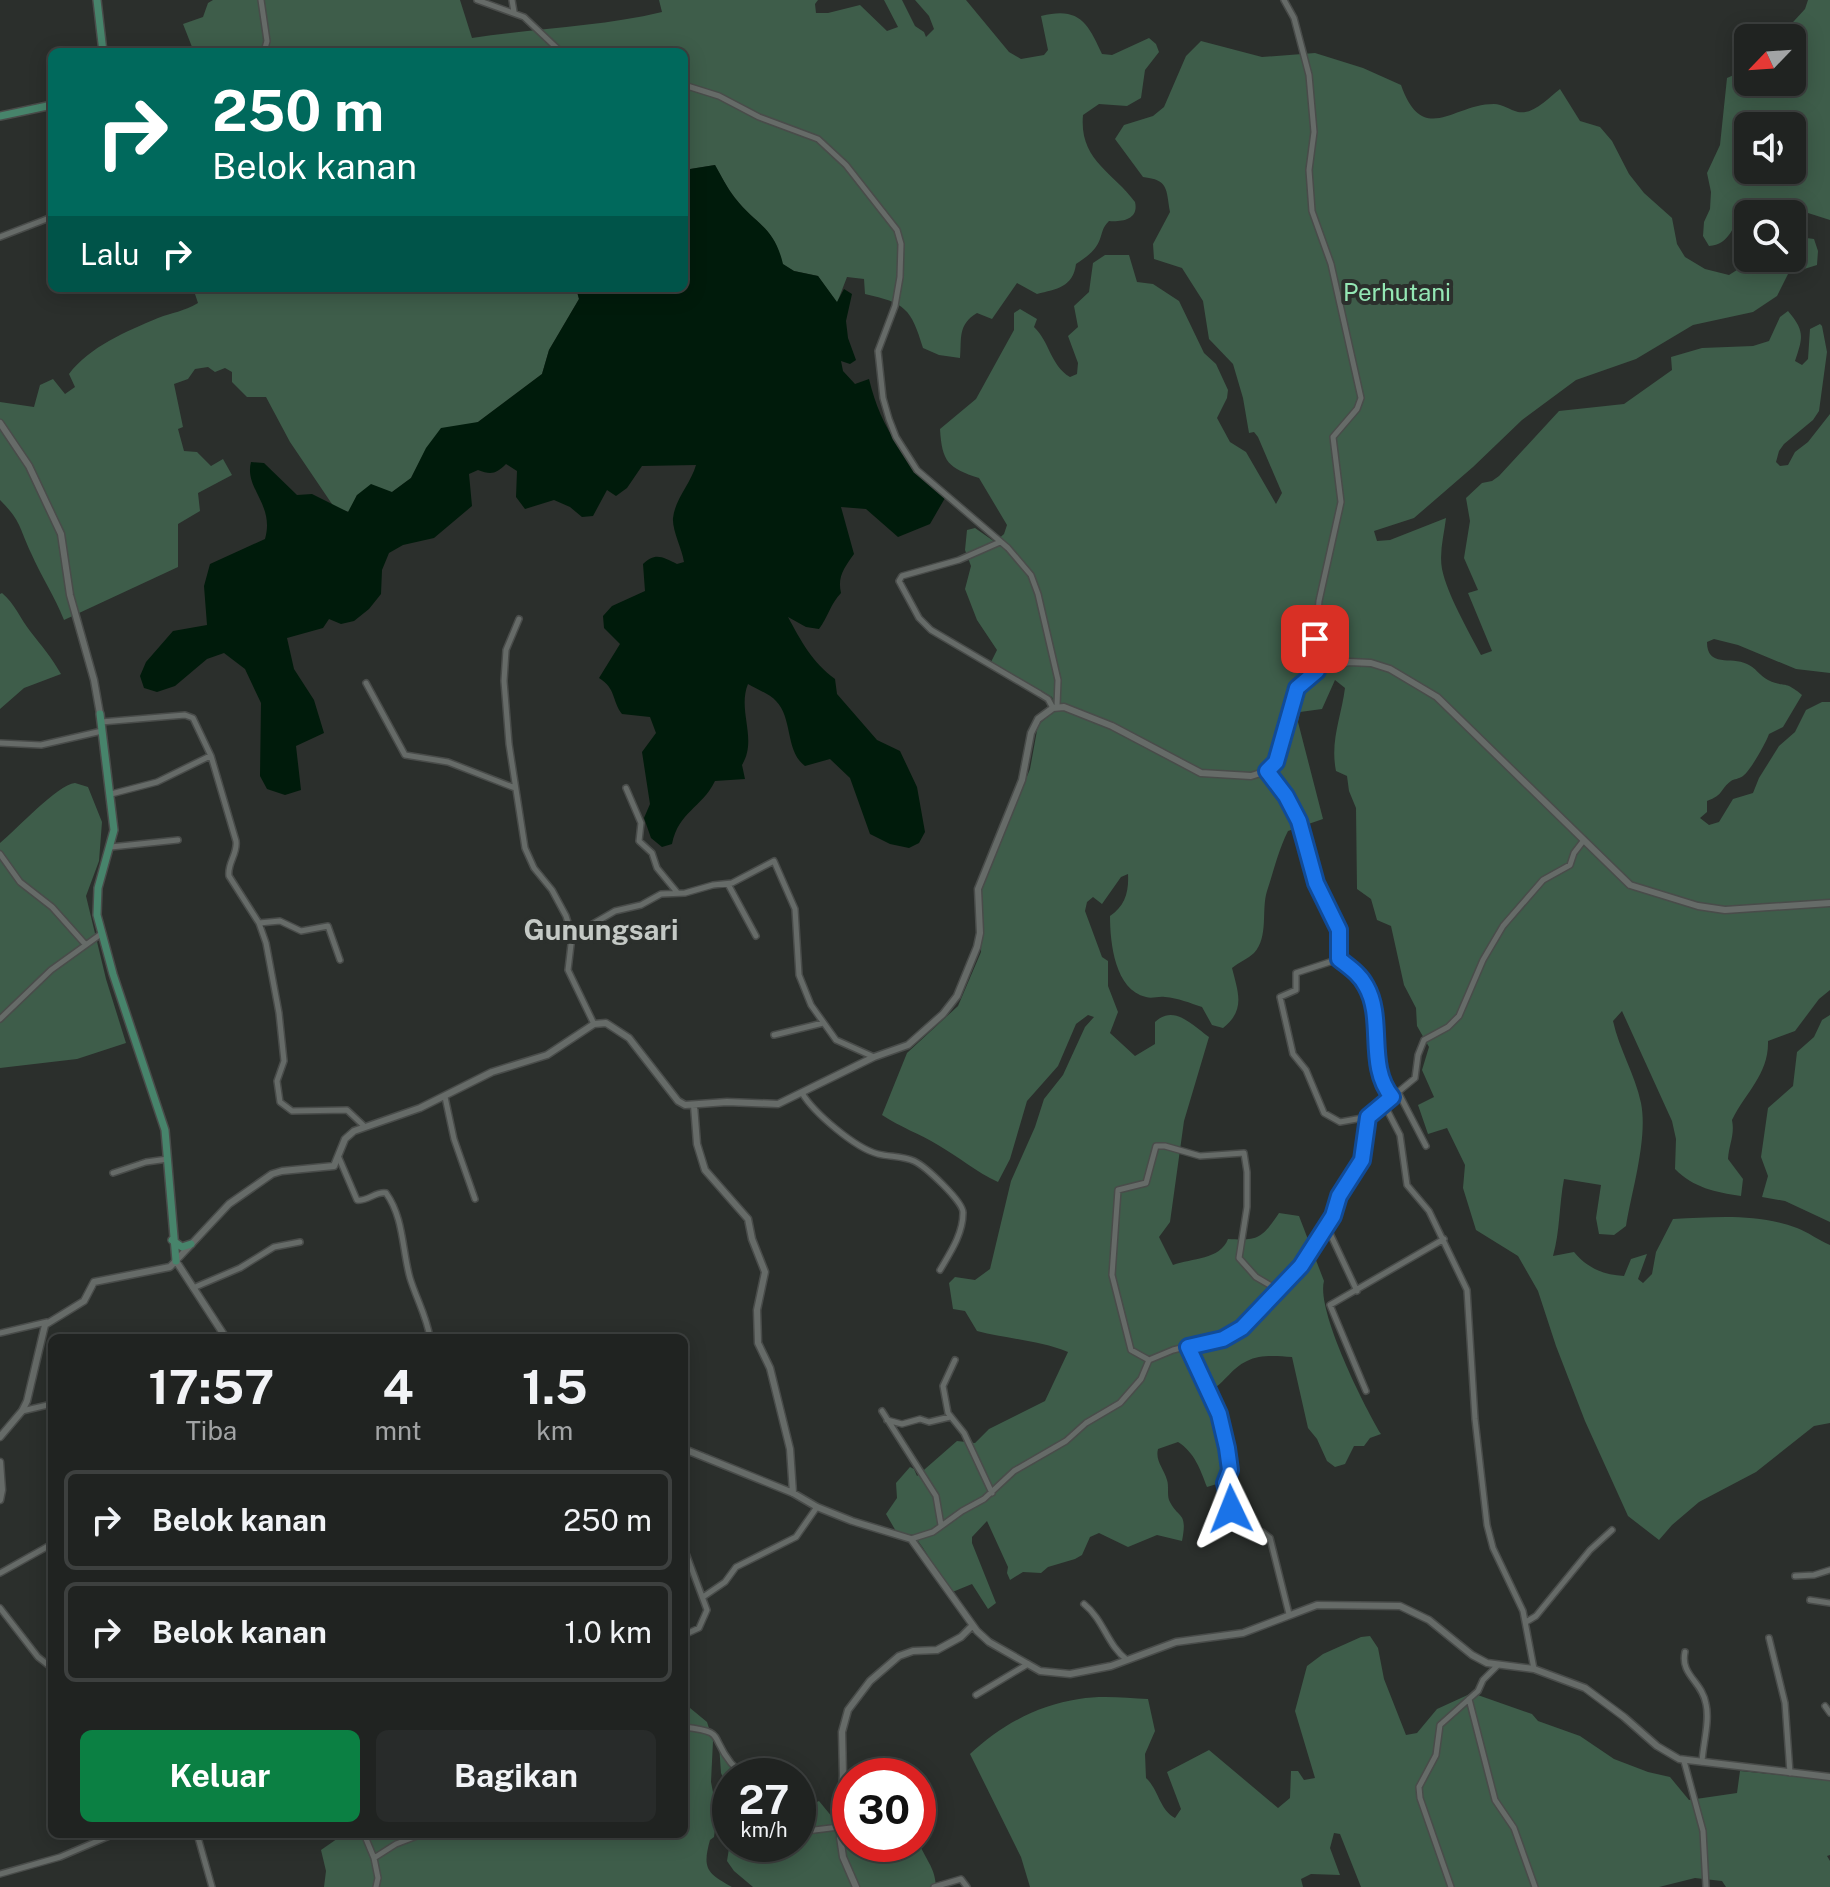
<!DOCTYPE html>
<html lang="id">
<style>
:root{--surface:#202321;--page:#282b2a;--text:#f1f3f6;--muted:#a2a4a5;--line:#3d403f;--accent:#0b8043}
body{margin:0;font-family:"Public Sans",sans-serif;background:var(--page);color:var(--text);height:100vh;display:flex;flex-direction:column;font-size:30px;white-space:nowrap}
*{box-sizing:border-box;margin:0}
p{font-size:26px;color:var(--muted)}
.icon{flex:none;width:44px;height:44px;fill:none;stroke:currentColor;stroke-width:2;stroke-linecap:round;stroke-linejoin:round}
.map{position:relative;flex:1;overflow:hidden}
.drawer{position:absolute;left:48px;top:1334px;width:640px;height:504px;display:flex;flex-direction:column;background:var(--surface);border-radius:12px;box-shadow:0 4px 20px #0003,0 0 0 2px var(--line)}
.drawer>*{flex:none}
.guide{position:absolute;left:48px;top:48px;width:640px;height:244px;border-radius:12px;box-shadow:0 4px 20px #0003,0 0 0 2px var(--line);background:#00695c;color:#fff;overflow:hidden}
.needle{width:52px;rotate:245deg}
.buttons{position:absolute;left:1734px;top:24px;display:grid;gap:16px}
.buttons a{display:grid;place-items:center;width:72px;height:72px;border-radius:12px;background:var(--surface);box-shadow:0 4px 20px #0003,0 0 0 2px var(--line);font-size:40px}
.speed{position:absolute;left:712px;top:1758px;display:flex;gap:16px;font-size:40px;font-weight:700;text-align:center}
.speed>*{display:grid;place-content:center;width:104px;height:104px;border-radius:50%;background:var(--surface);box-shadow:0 4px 20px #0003,0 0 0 2px var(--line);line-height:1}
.speed small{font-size:20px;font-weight:400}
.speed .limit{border:12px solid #d22;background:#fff;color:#111}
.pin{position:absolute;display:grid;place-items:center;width:68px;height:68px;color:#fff;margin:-34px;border-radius:16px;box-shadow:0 4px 12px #0006}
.me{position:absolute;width:88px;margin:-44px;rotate:358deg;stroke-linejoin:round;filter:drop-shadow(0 0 6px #0008)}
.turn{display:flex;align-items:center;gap:28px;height:168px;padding:0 32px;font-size:36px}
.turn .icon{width:104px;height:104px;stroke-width:2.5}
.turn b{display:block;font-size:56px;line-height:68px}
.then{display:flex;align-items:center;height:76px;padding:0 32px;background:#0003;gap:16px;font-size:30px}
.eta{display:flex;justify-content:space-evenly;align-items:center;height:136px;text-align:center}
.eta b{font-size:48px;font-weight:700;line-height:56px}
.cta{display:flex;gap:16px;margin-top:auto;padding:16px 32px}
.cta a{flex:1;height:92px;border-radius:12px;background:var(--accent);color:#fff;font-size:32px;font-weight:700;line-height:92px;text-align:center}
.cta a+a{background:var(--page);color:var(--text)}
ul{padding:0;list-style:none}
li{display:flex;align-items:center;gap:24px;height:100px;margin:0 16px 12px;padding:0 16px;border:4px solid var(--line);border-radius:12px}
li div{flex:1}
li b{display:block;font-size:30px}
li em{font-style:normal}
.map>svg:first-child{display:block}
.green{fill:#3e5d4a;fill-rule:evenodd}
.water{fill:#001b0b}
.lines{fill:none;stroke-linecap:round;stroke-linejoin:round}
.minor-casing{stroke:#494c4a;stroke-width:8}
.tertiary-casing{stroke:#494c4a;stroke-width:9}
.secondary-casing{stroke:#494c4a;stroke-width:10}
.minor{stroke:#666b68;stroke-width:5}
.tertiary{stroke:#666b68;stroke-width:6}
.secondary{stroke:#47846b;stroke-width:7}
.route-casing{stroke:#114b97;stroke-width:20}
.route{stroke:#1a73e8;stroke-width:14}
.labels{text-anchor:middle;stroke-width:8;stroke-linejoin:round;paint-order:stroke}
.park-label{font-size:24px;fill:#94e7b4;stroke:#2b2f2c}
.quarter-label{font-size:28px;font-weight:bold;fill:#c4c9c5;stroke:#2b2f2c}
</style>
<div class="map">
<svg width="1830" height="1887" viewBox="0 0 1830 1887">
<rect width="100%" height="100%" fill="#2b2f2c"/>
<path class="green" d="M213,0H460L472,38C535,28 600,27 662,12L659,0H818L815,4L816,13H828L860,5L887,31L898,27L884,0H902L915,26L924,32L926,37L934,29L929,16L915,0H966L1009,52L1021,59L1044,55L1048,50L1041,16C1079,6 1088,23 1102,54L1112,55L1149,38L1156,44L1159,52L1145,70L1141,98L1127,106L1099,104L1083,115C1079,160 1112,171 1135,202C1139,219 1123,222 1109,221C1102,228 1103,231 1100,239C1096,251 1085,258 1076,264C1073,287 1057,289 1037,294L1017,283L992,319L977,313C957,325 962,339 960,358L939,355L923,348C911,308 905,303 865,294L864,279L847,277L837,303L818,276L794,271L782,264C774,226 756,225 735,198C727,188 721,176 715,165L684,170V52H194L183,24L203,17L208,3Z
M1808,0H1830V220L1808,213L1785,214L1762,202L1744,208C1734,224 1730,245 1709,246L1703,236L1704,222L1710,209L1711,192L1707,173L1720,145L1727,78L1736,74L1748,51V82H1792V38H1754L1759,28L1768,32L1783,33L1805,9ZM1748,126H1792V170H1748Z
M1201,41L1262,57L1315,53L1363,68L1401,85C1423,147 1453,104 1494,104C1502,104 1510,110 1518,112C1534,115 1548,98 1560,89L1580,121L1600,127L1612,141L1629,174L1644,193L1672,218L1677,244L1685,257L1705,269L1729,275L1748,263L1749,258H1792V236L1814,239L1818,251L1817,265L1788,274L1777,296L1753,312L1693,325L1636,359L1576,380L1522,420L1473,467L1414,518L1374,531L1377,541L1390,540L1446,518C1444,535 1439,552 1442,569C1447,594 1469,632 1481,655L1492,651L1468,593L1478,590L1464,558L1470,521L1466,498L1482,483L1492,481L1499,476L1559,411L1624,404L1672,370L1671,357L1702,348L1753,346L1769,341L1780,317L1788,311C1805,331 1803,337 1795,361L1802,365L1808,359L1810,329L1820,324L1822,326L1827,352L1819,411L1813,420L1784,444L1779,451L1776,462L1780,466L1788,465L1795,452L1808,442L1830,414V673L1796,669L1738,645L1714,639L1707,642C1707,668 1731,656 1747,664C1755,667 1760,676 1768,680C1783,688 1784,679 1802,695L1783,727L1769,734C1766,743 1750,771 1743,776C1739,779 1734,779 1731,781C1720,789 1724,795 1707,801V812L1700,818L1709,825L1719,822L1733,799L1753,793L1759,778L1779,746L1795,732L1806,710L1822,702H1830V990L1819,999L1795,1031L1768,1041C1769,1074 1746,1092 1732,1120C1735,1135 1729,1144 1728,1159L1743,1179L1741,1196C1715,1192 1694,1188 1675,1169L1676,1139L1672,1121L1622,1011L1613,1021C1619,1049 1635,1074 1641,1103C1648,1138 1632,1190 1626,1226L1614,1235L1599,1234L1596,1218L1601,1185L1564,1179C1559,1205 1560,1232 1553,1256L1574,1252C1587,1268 1604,1275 1624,1276L1631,1259L1647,1254L1638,1279L1643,1283L1652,1274L1656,1252L1673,1219C1715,1217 1757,1213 1797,1228C1808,1232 1818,1240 1830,1245V1423L1814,1426L1756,1472L1699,1502L1672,1525L1659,1540L1628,1516L1585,1421L1556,1346L1538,1291L1518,1256L1476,1230L1463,1188L1465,1165L1447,1128L1428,1134L1418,1105L1434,1097L1422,1070L1429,1047L1417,1026L1416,1008L1404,985L1391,926L1377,920L1371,899L1357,889L1356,808L1349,791L1347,776L1336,771C1330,741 1341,718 1345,688L1335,680L1322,709L1300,712L1298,722L1323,819L1288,831C1278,851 1274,870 1267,891C1261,910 1269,937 1254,953C1248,959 1239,962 1232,968C1238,992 1246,1010 1223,1028L1212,1025L1202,1007C1190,1003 1178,998 1165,997C1158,996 1152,999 1146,997C1115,990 1110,943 1110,916C1125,906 1129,892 1128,874L1121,877L1102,904L1093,897L1087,902L1085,911L1102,957L1108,961V986L1118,1012L1110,1033L1135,1056L1155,1044V1022C1174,1004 1192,1025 1209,1037L1184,1121L1170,1222L1159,1237L1173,1265C1192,1258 1220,1260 1228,1239C1259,1241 1262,1238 1279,1213L1299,1216L1324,1281C1316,1310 1364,1406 1381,1434L1370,1438L1364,1446H1354L1345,1464L1335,1467L1327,1461L1317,1439L1308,1428L1292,1357C1277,1356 1260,1354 1247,1361C1231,1368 1223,1386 1206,1393C1218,1421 1228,1453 1220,1483L1207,1487C1200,1469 1195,1453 1178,1442L1158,1449C1155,1461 1164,1469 1167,1480C1169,1486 1167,1494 1169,1500C1178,1520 1188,1510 1182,1541L1157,1535L1128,1547L1099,1533L1090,1537L1082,1555L1075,1559L1048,1567L1041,1573L1023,1572L1010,1580L1007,1573L1008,1567L987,1521L972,1537V1543L996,1603L988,1609L972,1584L950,1593C939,1576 926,1549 913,1535L897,1533L886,1514L897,1498L896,1483L910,1467L914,1469L917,1476L957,1441L975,1443L989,1429L1045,1401L1068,1352C1039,1340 1007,1339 977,1331L965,1311L953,1309L949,1283L955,1277L975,1280L990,1269L1011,1181L1035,1127L1044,1099L1063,1075L1085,1027L1094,1017L1088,1015L1076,1024L1058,1066L1027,1101L1010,1159L998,1182C976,1172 959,1157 938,1145C920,1134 900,1127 882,1115L907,1053L958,1006L981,952L982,889L1030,769L1038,725L1056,709L1052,697L991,662L997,650L977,620L965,589L971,566L965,550L967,530L975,528L995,542L1004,534L1007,525L979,478C948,468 942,462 940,429L976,399L1014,330V313L1020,309L1037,319L1034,327C1050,342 1050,365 1070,377L1077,374L1078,363L1068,336L1078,327L1074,306L1089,292L1093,263L1105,255H1129L1137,282L1153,284L1179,301L1204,353L1216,364L1228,390L1227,398L1217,418L1230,442L1246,452L1276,504L1282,493L1258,437L1254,432L1249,433L1243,398L1233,364L1209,339L1203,301L1182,268L1154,259L1153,244L1170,212C1166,189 1169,180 1143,177L1115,139L1124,125L1153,116L1164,107L1186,56Z
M193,288H576L579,299L549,350L542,374L478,422L425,451L411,478L392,492L357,495L349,512L334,507L290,442L266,397H247L232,382V372L225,368L215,372L208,367L195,369L188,379L174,384L183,427L178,429L184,451L197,452L211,466L223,459L232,475L198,493L200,511L178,524V567L64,620C55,597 41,576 31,553C19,527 21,521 0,500V402L34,407L40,385L53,379L65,394L75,387L69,374C89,347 127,331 158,318C173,312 183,312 198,303Z
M2,593C15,604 20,618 30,631C41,645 52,658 61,674L24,688L0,709V594Z
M75,783L88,787L102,822L99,861L86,896L106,979L126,1043L77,1059L0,1068V843C17,829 57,785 75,783Z
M1830,1015V1222L1785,1201L1762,1197L1768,1176L1761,1157L1768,1108L1793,1086L1797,1052L1814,1037L1822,1020Z
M1370,1636L1378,1648L1384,1679L1406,1735L1417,1733L1437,1709L1472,1693L1532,1714L1538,1721L1580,1736L1614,1759L1648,1772L1670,1777L1689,1800L1737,1793L1740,1771L1830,1780V1855L1827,1856L1830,1861V1887H1726L1722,1881L1695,1878L1659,1887H1361L1340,1834L1334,1833L1330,1848L1340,1875L1311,1874L1301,1879L1303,1887H1030L1021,1857L970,1754C1000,1726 1037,1705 1079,1699C1102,1695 1126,1698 1148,1699L1155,1731L1145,1754L1146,1778C1159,1790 1159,1809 1175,1818L1181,1809L1167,1772L1209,1750L1278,1808L1290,1798L1291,1771H1298L1304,1780L1315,1778L1295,1711L1307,1666L1323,1654L1361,1637Z
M684,1703L707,1722L713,1741L711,1782L717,1813L714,1837L710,1840C702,1869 707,1873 732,1887H324L326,1871L321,1850L344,1834H684Z
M719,1744L728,1764L741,1776H730V1793L721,1773Z
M819,1801L833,1818L850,1821V1844H918V1840C925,1860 935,1866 936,1887H753L734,1871L727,1861L730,1842L798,1844V1811Z"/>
<path class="water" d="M715,165C721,175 727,188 735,198C756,225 774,226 783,264L794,271L818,276L837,302L844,289L852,294L846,321L848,338L856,360L850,364L841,361L843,371L855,384L869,379C881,430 907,463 945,498L930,524L898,537L866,509L841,507L854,554C845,567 837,576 841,593C831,603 828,617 819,629L806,627L788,617C801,641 812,662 835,679L837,694L877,740L900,751L917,787L925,832L919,843L909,848L890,844L870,834L850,778L830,759L805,766C785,751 793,718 776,701C770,694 756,689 748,684C737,711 758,739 742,765L745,779L715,781C701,809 679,811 672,844L662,847L651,838L644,818L650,804L642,752L656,733L650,717L622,714C612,701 616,688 599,678L620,644L604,628L603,616L612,606L645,591L643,564C655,552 663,557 677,564L684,562C682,549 672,530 673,518C675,499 691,483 696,465L642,466L627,488L616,496L607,490L593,516L582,517L570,507L554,500L525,509L516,497L517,471L506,464C496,474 491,475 478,470L469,474L472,506L434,538L403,545L389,553L382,570L381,594L369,609L354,621L341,624L329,619L323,628L287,638L294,669L314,700L324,733L296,746L301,790L285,795L267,789L260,776L261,703L245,669L224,653L207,659L175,686L157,692L144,688L140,676L146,662L173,631L207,625L204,586L210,564L265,539C275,504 244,489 251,462L264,463L297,495L312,494L348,512L357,495L371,484L392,492L411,478L426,448L441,428L478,422L542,374L549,350L579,299L576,288H684V197L687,194L684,170Z"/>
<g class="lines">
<defs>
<path id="minor" d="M261,0L267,41L264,52
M477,0L524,17L561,52
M512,0L514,12
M1284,0L1294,18L1309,75L1314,132L1309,170L1312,211L1331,264L1361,398L1357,409L1333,437L1341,502L1319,601L1315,645L1317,671
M684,85L719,96L759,117L818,139L846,165L897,230L901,244L900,277L895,306L878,351L883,398L889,419L896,437L917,470L1008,548L1031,575L1038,594L1058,680L1057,706
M0,237L52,217
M1000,542L959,560L902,576L899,581L919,618L931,630L1040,694L1048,699L1053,708
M519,619L506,650L504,681L509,744L525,848L534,868L552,890L566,916L572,936L568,970L594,1024
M366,683L405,755L448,762L515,788
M101,722L185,715L193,718L211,756L236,841C238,854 227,863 229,876L259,923L266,943L279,1013L284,1061L277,1081L280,1102L292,1111L347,1110L364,1126
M0,743L41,745L102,731
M1267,771L1286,796L1299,821L1316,883L1339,930V959C1349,967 1360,974 1366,986C1385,1019 1365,1066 1392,1097
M626,788L641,823L639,841L652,853L657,868L676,891
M111,794L157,782L210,756
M111,847L178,840
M0,854L20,882L52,907L85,944
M728,884L756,936
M259,923L280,921L301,931L328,926L340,960
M572,936L615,911L641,905L661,894L685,893L713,885L732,883L774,861L795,909L799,975L811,1005L836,1040L874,1057
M1339,959L1296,973V990L1280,997L1293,1054L1306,1070L1324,1113L1340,1122L1368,1117
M0,1019L51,970L101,934
M774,1035L823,1023
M1398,1092L1426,1146
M802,1093C814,1113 855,1148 878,1154C890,1157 903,1156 914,1161C925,1166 964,1202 963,1213C963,1234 950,1253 940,1270
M445,1097L454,1139L475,1199
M1384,1104L1400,1135L1407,1185L1429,1211L1467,1290L1475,1419L1487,1525L1493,1548L1523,1611L1534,1669
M339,1158L357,1200C367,1202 376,1191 386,1193C404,1218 402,1250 410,1278C416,1298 427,1317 430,1338
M113,1173L146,1162L168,1159
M1327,1227L1357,1291
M193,1288L240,1268L274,1247L300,1242
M0,1333L47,1322
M1188,1347L1208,1387L1224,1433L1230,1470L1225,1483L1233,1525L1237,1529L1262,1532L1270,1538L1289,1614
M955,1360L943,1386L948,1413L964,1433L992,1493
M1149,1360L1131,1350L1112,1275L1118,1190L1146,1183L1156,1146H1165L1200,1156L1244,1153L1247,1172V1207L1239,1258L1256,1277L1278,1290
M1366,1391L1330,1305L1444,1239
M22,1411L52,1404
M882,1411L936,1496L941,1525
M887,1420L902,1424L920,1419L929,1422L950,1417
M911,1539L933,1532L962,1511L984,1499L1014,1471L1066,1441L1086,1423L1120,1403L1141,1379L1149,1360L1173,1350L1233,1335L1301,1266L1333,1216L1339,1196L1362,1160L1368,1117L1415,1078L1418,1055L1424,1040L1448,1027L1459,1016L1483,960L1503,926L1543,880L1570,865L1574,853L1584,840
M684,1548L707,1610L699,1628L684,1635
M0,1573L52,1544
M1795,1576L1814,1575L1830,1570
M703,1597L725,1582L736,1567L796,1537L817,1507
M1810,1600L1830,1603
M1084,1604C1104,1620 1107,1645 1127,1660
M0,1608L38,1657L52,1668
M1526,1622L1536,1616L1590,1550L1612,1530
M1769,1638L1785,1703L1790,1773
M1685,1652C1680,1675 1702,1681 1706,1704C1710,1721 1703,1744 1702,1762
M976,1695L1028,1664
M1469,1699L1495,1800L1514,1828L1535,1887
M1825,1706L1830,1713
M684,1727C727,1732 709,1736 731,1763C735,1767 740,1772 745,1776
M1684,1761L1703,1831L1706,1887
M798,1832L839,1827
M197,1834L212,1887
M364,1834L374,1858
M0,1874L60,1857L114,1834
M376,1887L378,1878L374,1858L396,1844L422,1834
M934,1887L961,1879L967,1887
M1451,1887L1420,1798L1419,1787L1436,1755L1440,1725L1478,1691L1483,1680L1497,1666"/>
<path id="tertiary" d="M0,423L29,466L61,534L70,595L94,680L100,714
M694,1105L697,1144L705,1170L748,1219L752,1239L765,1272L757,1310L758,1343L770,1368L790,1449L793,1493
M176,1261L226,1338
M0,1437L22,1411L27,1401L45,1325L84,1301L94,1282L170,1267L229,1204L272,1174L282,1171L334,1166L345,1139L354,1131L420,1108L492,1072L547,1055L594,1024L606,1023L629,1038L678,1101L685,1105L727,1102L778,1104L874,1057L908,1045L943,1014L957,996L977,947L980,933L978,889L1022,780L1031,733L1038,719L1053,708L1064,707L1112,726L1201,773L1251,776L1267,771L1276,762L1296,692L1303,681L1317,671L1333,666L1349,662L1371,663L1390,669L1437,697L1630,885L1698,906L1725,910L1830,903
M684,1449L793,1493L817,1507L852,1521L911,1539L977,1631L989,1642L1040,1671L1070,1674L1111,1666L1176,1642L1243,1633L1317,1605L1400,1606L1429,1620L1472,1655L1487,1663L1534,1669L1585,1688L1624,1717L1657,1746L1679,1759L1830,1777
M0,1462L2,1490L0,1500
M856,1887L843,1857L840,1837L843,1775L842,1732L848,1710L870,1681L899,1656L913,1651L937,1650L961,1637L972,1626"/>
<path id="secondary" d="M97,0L103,52
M0,116L52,105
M100,714L114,830L98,888L97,915L113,974L165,1130L176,1261
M172,1240L182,1247L191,1244"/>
</defs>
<use href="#minor" class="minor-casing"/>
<use href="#tertiary" class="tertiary-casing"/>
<use href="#secondary" class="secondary-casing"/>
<use href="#minor" class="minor"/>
<use href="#tertiary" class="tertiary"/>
<use href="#secondary" class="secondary"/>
</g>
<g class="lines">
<defs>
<path id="route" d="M1231,1509L1225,1483L1230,1470L1227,1448L1219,1414L1188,1347L1223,1339L1242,1328L1301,1266L1333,1216L1339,1196L1362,1160L1368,1117L1392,1097C1366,1066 1385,1019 1366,986C1360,974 1349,967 1339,959V930L1316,883L1299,821L1286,796L1267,771L1276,762L1297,688L1317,671L1315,639"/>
</defs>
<use href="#route" class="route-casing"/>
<use href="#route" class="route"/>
</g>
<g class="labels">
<g class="park-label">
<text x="1397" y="301">Perhutani</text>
</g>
<g class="quarter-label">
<text x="601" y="940">Gunungsari</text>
</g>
</g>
</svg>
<div class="buttons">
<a><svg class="needle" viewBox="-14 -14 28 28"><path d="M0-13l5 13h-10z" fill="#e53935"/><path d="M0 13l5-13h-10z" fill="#a2a4a5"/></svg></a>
<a><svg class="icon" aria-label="sound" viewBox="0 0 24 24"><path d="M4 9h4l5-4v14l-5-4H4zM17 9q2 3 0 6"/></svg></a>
<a><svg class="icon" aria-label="search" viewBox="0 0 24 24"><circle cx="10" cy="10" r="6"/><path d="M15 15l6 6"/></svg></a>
</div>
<div class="speed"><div>27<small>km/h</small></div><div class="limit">30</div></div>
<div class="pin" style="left:1315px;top:639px;background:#d93025"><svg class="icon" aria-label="arrive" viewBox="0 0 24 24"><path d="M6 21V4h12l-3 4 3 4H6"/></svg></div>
<svg class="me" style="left:1231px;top:1509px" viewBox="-20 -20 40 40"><path d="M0-17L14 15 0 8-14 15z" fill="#1a73e8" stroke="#fff" stroke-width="4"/></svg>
<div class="guide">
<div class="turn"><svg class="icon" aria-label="right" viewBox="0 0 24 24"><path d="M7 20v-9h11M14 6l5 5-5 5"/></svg><div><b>250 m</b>Belok kanan</div></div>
<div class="then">Lalu<svg class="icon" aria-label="right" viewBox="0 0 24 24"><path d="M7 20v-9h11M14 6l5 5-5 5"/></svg></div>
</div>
<section class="drawer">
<div class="eta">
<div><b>17:57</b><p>Tiba</p></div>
<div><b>4</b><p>mnt</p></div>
<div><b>1.5</b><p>km</p></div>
</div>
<ul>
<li><svg class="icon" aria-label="right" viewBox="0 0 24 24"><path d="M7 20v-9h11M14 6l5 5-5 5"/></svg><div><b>Belok kanan</b></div><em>250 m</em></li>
<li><svg class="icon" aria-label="right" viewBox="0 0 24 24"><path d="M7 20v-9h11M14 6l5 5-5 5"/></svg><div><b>Belok kanan</b></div><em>1.0 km</em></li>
</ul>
<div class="cta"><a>Keluar</a><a>Bagikan</a></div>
</section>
</div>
